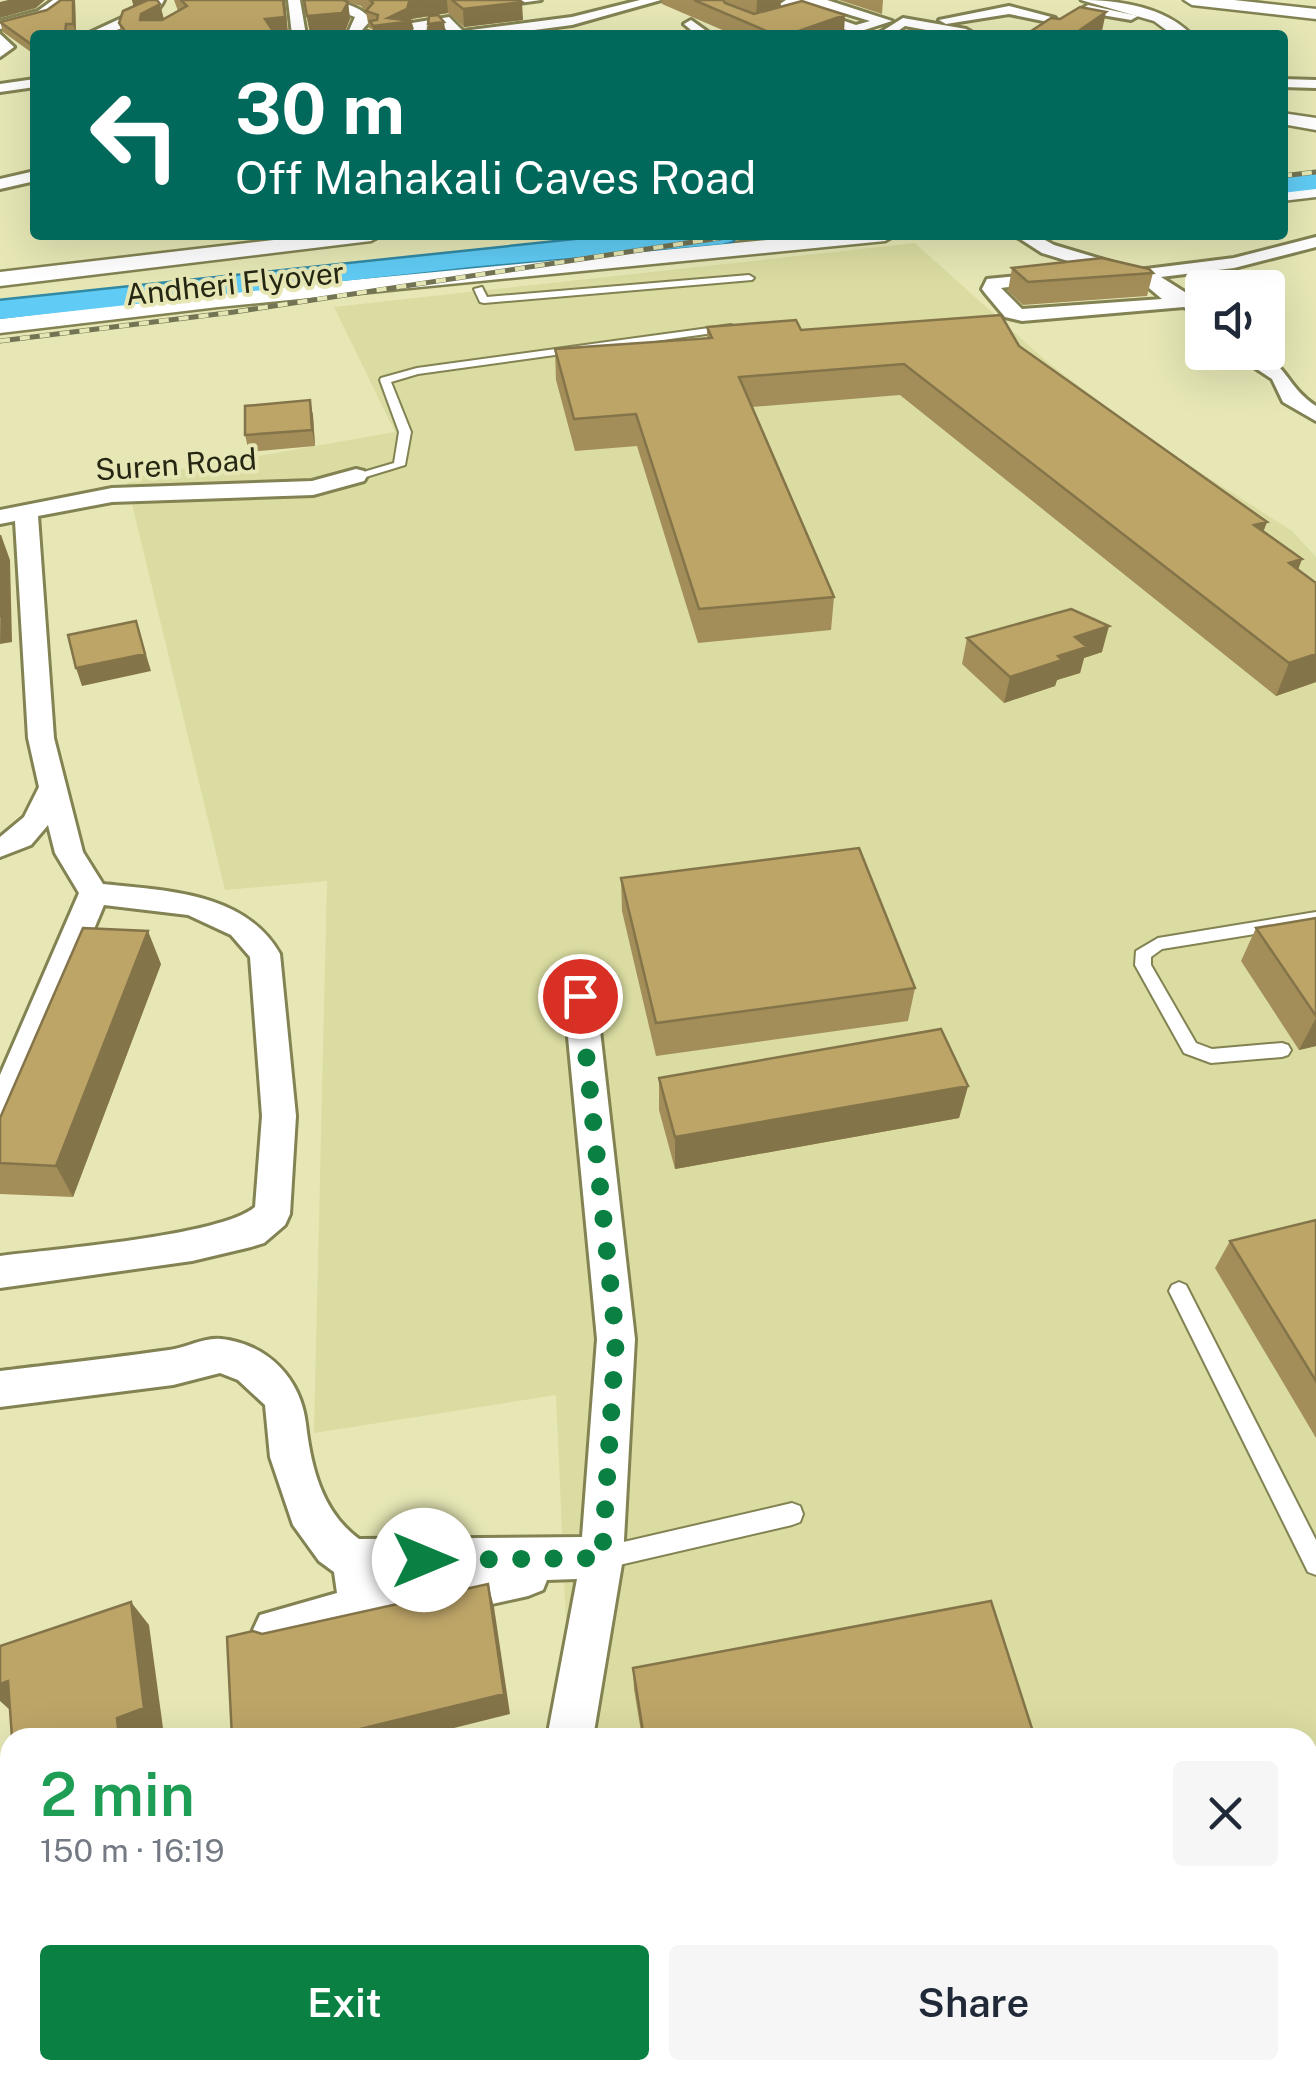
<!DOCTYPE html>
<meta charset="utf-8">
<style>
:root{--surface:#fff;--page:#f6f6f7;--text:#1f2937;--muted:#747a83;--accent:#0b8043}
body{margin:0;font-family:"Public Sans",sans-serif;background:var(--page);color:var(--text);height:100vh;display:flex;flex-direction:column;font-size:38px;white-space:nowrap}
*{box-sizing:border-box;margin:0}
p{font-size:32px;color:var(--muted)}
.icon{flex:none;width:55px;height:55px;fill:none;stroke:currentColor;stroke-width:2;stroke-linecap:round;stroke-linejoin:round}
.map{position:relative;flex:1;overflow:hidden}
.details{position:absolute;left:0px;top:1728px;width:1318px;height:352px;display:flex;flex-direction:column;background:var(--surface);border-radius:30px 30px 0 0;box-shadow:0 10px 40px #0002}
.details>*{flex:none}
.banner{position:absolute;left:30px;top:30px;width:1258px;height:210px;border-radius:10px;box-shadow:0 10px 40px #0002;background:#00695c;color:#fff;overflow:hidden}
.controls{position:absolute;left:1185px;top:270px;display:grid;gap:20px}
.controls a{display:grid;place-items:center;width:100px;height:100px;border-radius:10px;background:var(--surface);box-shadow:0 10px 40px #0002;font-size:50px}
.pin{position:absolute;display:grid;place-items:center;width:85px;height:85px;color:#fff;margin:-42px;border:5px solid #fff;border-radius:50%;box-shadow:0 2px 10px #0007}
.me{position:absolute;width:110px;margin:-55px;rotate:90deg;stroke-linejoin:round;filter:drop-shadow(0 0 8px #0008)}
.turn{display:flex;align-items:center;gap:35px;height:210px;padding:0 40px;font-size:45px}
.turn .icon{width:130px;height:130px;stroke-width:2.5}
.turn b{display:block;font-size:70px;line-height:85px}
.round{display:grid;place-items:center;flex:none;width:105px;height:105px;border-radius:10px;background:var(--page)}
.headline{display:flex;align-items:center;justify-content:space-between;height:170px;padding:0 40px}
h1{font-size:60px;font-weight:600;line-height:75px;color:#1e9e55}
.cta{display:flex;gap:20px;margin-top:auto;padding:20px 40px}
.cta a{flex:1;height:115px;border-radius:10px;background:var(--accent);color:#fff;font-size:40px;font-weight:600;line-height:115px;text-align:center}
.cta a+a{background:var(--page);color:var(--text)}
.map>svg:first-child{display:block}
.built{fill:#dadca1}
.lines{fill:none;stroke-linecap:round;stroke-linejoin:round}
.service-casing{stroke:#828253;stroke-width:4}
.minor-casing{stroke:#828253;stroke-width:6}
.tertiary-casing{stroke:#828253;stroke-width:5}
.trunk-casing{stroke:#3289a4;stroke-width:5}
.service{fill:#fff;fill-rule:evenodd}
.minor{fill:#fff;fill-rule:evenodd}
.tertiary{fill:#fff;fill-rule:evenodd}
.trunk{fill:#60cbf4;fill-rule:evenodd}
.rail-casing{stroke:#737454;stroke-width:5}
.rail{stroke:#e6e7b5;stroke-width:4;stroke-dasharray:10;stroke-linecap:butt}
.wall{fill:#a38e59}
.shaded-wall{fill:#847449}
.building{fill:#bda568;stroke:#847449;stroke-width:2.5}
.route{stroke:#0b8043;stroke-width:18;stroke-dasharray:0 32.4}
.labels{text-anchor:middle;stroke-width:8;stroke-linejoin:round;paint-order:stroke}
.far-street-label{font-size:30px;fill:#262713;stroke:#e6e7b5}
</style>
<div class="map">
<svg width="1316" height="2079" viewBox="0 0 1316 2079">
<rect width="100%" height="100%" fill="#e6e7b5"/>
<path class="built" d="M915,243L1046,361L1156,444L1292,531L1316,557V2079H585V2070H1308V1738L571,1737L556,1395L314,1433L327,881L225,890L126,479L395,432L334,307Z"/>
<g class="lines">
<defs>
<path id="service" d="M749,275L754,278L752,280L484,303L480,302L474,289L482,287L487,297Z
M731,325L736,328L735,330L418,374L391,382L411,432L405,465L356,480L350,476L394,463L399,432L380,380L381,378L417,368Z
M1316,912V924L1162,949L1151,957V965L1196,1043L1212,1049L1282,1043L1288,1045L1291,1050L1288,1055L1282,1057L1211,1063L1184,1053L1135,965L1136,951L1158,938Z
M1179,1282L1186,1285L1316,1540V1575L1308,1572L1169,1291L1172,1285Z
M792,1503L800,1506L803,1514L800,1522L792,1525L602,1569L594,1566L591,1558L594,1550L602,1547Z
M1232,2070H1260L1264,2079H1236Z"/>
<path id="minor" d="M53,0H71L48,17L0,29V21L38,11Z
M152,0H164C155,22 107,35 85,35L150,5Z
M288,0H300L306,35H292Z
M309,0C329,0 359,2 371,20L362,30L377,35H347L355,17Z
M492,0H541L497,6Z
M640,0H661L572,25L496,35H451L441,24L427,26L426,35H394L414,29L412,23L449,17L463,31L572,17Z
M786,0H827L892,21L855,33L781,7L780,4ZM827,8L870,21L856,25L812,10Z
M1088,5L1138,16L1131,20L1090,13L1059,33L1047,30Z
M1009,6L1055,18L1048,22L1009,14L946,24L939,20Z
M903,18L966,29L973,33L954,35L905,26L892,35H876Z
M691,20L712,35H697L684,24Z
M0,34L14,47L0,57Z
M35,79V87L0,92V84Z
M1282,79L1316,80V88L1282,87Z
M35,171V181L0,189V179Z
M1014,235H1036L1054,245L1138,270L1234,258L1316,237V247L1234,268L1161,277L1202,303V316L1184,307L1022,321L1005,317L985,293L982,289L987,279L1059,272V280L1001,288L1022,309L1162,299L1149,288L1103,277L1101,271L1042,253Z
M1231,352C1290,352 1279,382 1316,406V421L1283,402L1272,379Z
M356,469L364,471L367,476L364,481L313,495L112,502L38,516L54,738L83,852L103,884C167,891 245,892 280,954L296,1116L290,1214L285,1225L264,1243L251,1247L192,1261L0,1288V1256C53,1249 221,1236 255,1207L262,1116L250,957L231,935L188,915L104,905L17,1114L12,1124L0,1128V1075L79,893L55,853L48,825L31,845L0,857V837L24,817L39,787L28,738L15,521L0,524V510L112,488L312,481Z
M580,983L591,987L596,995L635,1339L623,1558L593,1738H547L577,1579L547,1580L543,1590L528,1596L275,1652L260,1645L253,1630L260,1615L337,1593L334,1572L319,1561L293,1525L270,1457L265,1405L238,1380L220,1373L173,1385L0,1407V1371C56,1364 113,1358 169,1350C185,1348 205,1337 221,1339C268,1344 301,1379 306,1424C311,1467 322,1512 359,1539L582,1537L597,1339L564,995L569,987Z
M1316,1786V1834L1308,1835V1788Z
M501,2070H553V2079H501Z"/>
<path id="tertiary" d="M1081,0C1119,0 1165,7 1192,35H1173L1154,21Z
M1184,0H1234L1316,9V19L1192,5Z
M1282,113L1316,118V130L1282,124Z
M1316,185V197L1282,201V189Z
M317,235H382L371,241L0,286V272Z
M819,235H896L885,241L218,307L0,333V319L218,293Z"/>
<path id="trunk" d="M1316,173V189L1282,193V177Z
M625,235H737L732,241L722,244L470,267L0,319V301Z"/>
</defs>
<use href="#service" class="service-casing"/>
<use href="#minor" class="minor-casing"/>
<use href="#tertiary" class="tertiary-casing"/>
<use href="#trunk" class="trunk-casing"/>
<use href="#service" class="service"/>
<use href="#minor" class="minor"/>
<use href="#tertiary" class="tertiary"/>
<use href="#trunk" class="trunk"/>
<defs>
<path id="rail" d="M1282,176L1316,172
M0,341L234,312L739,235"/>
</defs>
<use href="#rail" class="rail-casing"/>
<use href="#rail" class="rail"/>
</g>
<path class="wall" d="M75,0L76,34L35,35V55L3,32L0,22L47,10Z
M132,0H146L160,4L164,19L178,11L174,0H285L288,35H122L119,23L134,6Z
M303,0H519L523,20L464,27L448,13L411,19L414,35H372V29L369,28L366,12L361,6L348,2L350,19L345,31L310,33Z
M662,0H781L780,7L844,33L838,35H734L662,4Z
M839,0H883L882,14Z
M1012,268L1153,273L1147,296L1023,305L1008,291Z
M707,327L801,330L1019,346L1302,559L1298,570L1316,583V682L1276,696L900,395L752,407L834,597L831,630L698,643L637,446L575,451L556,380L555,349L707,338Z
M310,400L313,416L315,446L249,452L245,435Z
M967,638L1102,652L1084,658L1080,673L1057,680L1055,686L1004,703L962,664Z
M621,878L915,988L908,1021L656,1056L622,911Z
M1316,918V1046L1299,1050L1241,961L1256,928Z
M161,964L73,1197L0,1194V1118Z
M659,1078L968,1086L959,1118L675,1169L659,1110Z
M1316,1220V1438L1215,1268L1230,1241Z
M633,1668L1035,1738H642L634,1689Z"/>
<path class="shaded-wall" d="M8,0H45L36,8L0,18V2Z
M73,0H75L76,34L73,24Z
M132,0H146L134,8Z
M283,0H285L288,35H247Z
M421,0H447L448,13L411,19L414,35H374L373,26L409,2Z
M757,0H781L780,11L756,16Z
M348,2L350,19L345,31L310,33L307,16Z
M522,2L523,20L464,27L463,9Z
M160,4L164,21L140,20L141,14Z
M1106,12L1102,31L1096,35H1079L1080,30Z
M845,15L844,33L838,35H787Z
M444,22L446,35H429L428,24Z
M310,400L313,416L315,446L312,430Z
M1267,522L1255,554L1254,525Z
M1,535L10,560L12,642L0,644Z
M1302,559L1289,592V563Z
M136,621L151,671L82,686L76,668Z
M1109,626L1102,652L1084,658L1080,673L1057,680L1055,686L1004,703L1010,677L1058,656L1075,637Z
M1316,654V682L1276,696L1289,663Z
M148,931L161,964L73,1197L56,1166Z
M1316,1018V1046L1299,1050Z
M968,1086L959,1118L675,1169V1137Z
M488,1584L494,1607L510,1714L414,1738H323Z
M131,1602L149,1625L163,1728L138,1738H119L117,1718Z
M8,1681L10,1710L0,1701V1684Z
M10,1892V1916L0,1920V1896Z
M404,2070H414L415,2079H405Z"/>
<path class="building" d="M61,0H73V24H66L65,35H35V47L0,22L47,10Z
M148,0H157L160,4L141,14L140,20H162L187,6L181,0H283L285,17L265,19L273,31L247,34L249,35H128L119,23L123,11Z
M304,0H343L348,2L342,13L307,16Z
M370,0H421L409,2L407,9L388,18L413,21L373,26L370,21L377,20L378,15L366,11L373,3Z
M452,0H519L522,2L463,9Z
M694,0H723L725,3L754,14L802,1L845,15L787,35H776Z
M1080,7L1106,12L1080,30L1082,35H1025L1051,18L1060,19Z
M438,15L444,22L428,24L429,16Z
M1102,258L1149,269L1153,273L1028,282L1012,268Z
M1001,315L1019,346L1267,522L1254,525L1302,559L1289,563L1316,583V654L1289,663L904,364L739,377L834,597L699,609L636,414L574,419L555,349L712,338L707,327L796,320L801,330Z
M310,400L312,430L245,435V406Z
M0,535L2,616H0Z
M1071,609L1109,626L1075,637L1087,647L1058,656L1062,660L1010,677L967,638Z
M136,621L145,654L76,668L68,635Z
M859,848L915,988L656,1023L621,878Z
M1316,918V1016L1256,928Z
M83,928L148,931L56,1166L0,1163V1118Z
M941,1029L968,1086L675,1137L659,1078Z
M1316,1220V1381L1230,1241Z
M488,1584L504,1694L323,1738H232L227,1637L253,1631L262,1634Z
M991,1601L1035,1738H644L633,1668Z
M131,1602L144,1708L117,1718L119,1738H12L8,1681L0,1684V1646Z
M10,1812V1892L0,1896V1816Z
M48,2070H404L405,2079H47Z
M783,2070H990L992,2079H744Z"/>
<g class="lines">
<path class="route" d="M424,1560L602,1558L616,1338L580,996"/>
</g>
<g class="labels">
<g class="far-street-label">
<text transform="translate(235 284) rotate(-6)" y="10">Andheri Flyover</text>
<text transform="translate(176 465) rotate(-4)" y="10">Suren Road</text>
</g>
</g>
</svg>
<div class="controls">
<a><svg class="icon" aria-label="sound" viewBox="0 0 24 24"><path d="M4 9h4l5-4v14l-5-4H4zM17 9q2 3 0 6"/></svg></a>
</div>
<div class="pin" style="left:580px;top:996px;background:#d93025"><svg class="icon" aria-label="arrive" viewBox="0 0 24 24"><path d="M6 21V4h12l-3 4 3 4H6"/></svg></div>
<svg class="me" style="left:424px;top:1560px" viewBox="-20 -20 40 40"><circle r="19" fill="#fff"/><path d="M0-13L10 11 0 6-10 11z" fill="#0b8043"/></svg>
<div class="banner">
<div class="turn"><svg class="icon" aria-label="left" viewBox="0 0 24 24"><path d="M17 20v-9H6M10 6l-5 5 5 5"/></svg><div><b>30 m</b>Off Mahakali Caves Road</div></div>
</div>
<section class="details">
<div class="headline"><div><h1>2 min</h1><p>150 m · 16:19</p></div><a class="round"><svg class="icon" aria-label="close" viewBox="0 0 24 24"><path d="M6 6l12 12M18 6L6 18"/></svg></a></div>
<div class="cta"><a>Exit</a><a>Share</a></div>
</section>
</div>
